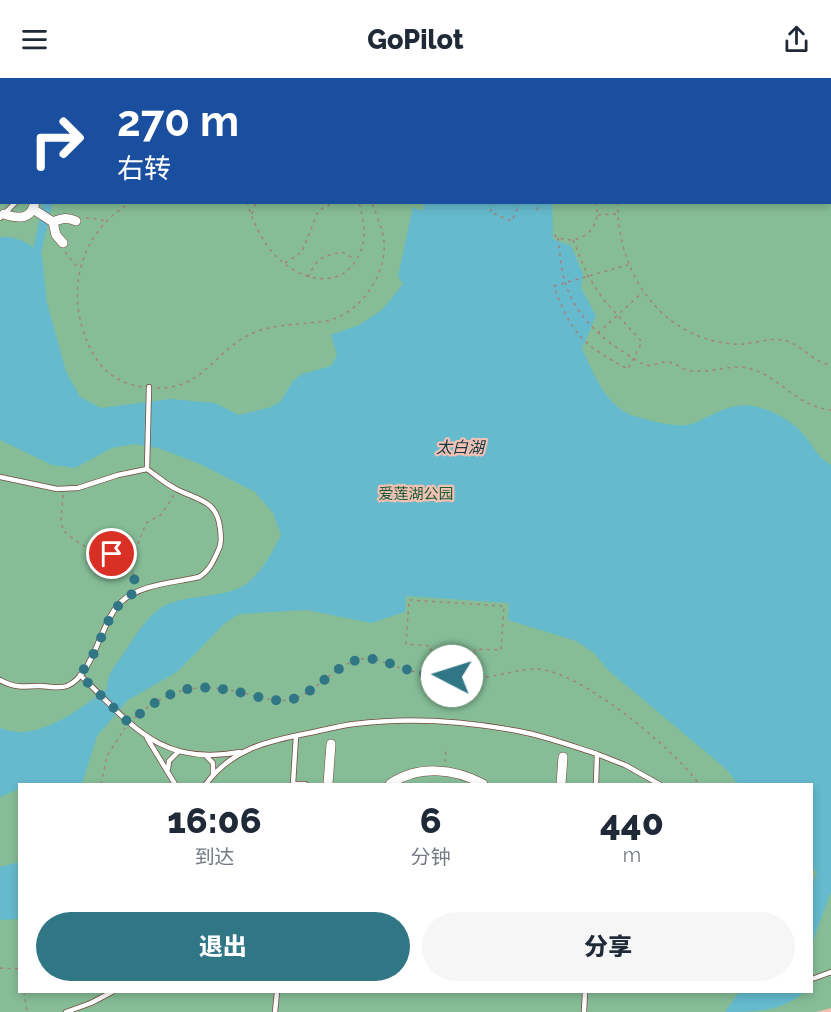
<!DOCTYPE html>
<html lang="zh">
<meta charset="utf-8">
<style>
:root{--surface:#fff;--page:#f6f6f7;--text:#1f2937;--muted:#747a83;--accent:#317685}
body{margin:0;font-family:Raleway,"Noto Sans SC",sans-serif;background:var(--page);color:var(--text);height:100vh;display:flex;flex-direction:column;font-size:22px;white-space:nowrap}
*{box-sizing:border-box;margin:0}
p{font-size:20px;color:var(--muted)}
.icon{flex:none;width:33px;height:33px;fill:none;stroke:currentColor;stroke-width:2;stroke-linecap:round;stroke-linejoin:round}
.map{position:relative;flex:1;overflow:hidden}
.side{position:absolute;left:18px;top:705px;width:795px;height:210px;display:flex;flex-direction:column;background:var(--surface);border-radius:0px;box-shadow:0 3px 9px #0003}
.side>*{flex:none}
.banner{position:absolute;left:0px;top:0px;width:831px;height:126px;box-shadow:0 3px 9px #0003;background:#1a4fa0;color:#fff;overflow:hidden}
.pin{position:absolute;display:grid;place-items:center;width:51px;height:51px;color:#fff;margin:-26px;border:3px solid #fff;border-radius:50%;box-shadow:0 2px 6px #0007}
.me{position:absolute;width:66px;margin:-33px;rotate:275deg;stroke-linejoin:round;filter:drop-shadow(0 0 4px #0008)}
.turn{display:flex;align-items:center;gap:21px;height:126px;padding:0 18px;font-size:27px}
.turn .icon{width:78px;height:78px;stroke-width:2.5}
.turn b{display:block;font-size:42px;line-height:51px}
.eta{display:flex;justify-content:space-evenly;align-items:center;height:102px;text-align:center}
.eta b{font-size:36px;font-weight:800;line-height:42px}
.action{display:flex;gap:12px;margin-top:auto;padding:12px 18px}
.action a{flex:1;height:69px;border-radius:36px;background:var(--accent);color:#fff;font-size:24px;font-weight:800;line-height:69px;text-align:center}
.action a+a{background:var(--page);color:var(--text)}
header{display:flex;justify-content:space-between;align-items:center;height:78px;padding:0 18px;background:var(--surface);font-size:27px;font-weight:800}
.map>svg:first-child{display:block}
.green{fill:#86bd97;fill-rule:evenodd}
.water{fill:#65bacd}
.lines{fill:none;stroke-linecap:round;stroke-linejoin:round}
.canal{stroke:#65bacd;stroke-width:9}
.lane-casing{stroke:#73483e;stroke-width:6}
.street-casing{stroke:#73483e;stroke-width:10}
.primary-casing{stroke:#73483e;stroke-width:15}
.path{stroke:#a78077;stroke-width:1.5;stroke-dasharray:3 4.5;stroke-linecap:butt}
.lane{stroke:#fff;stroke-width:4.5}
.street{stroke:#fff;stroke-width:9}
.primary{stroke:#fff;stroke-width:14}
.route{stroke:#317685;stroke-width:10;stroke-dasharray:0 18}
.labels{text-anchor:middle;stroke-width:4.5;stroke-linejoin:round;paint-order:stroke}
.park-label{font-size:15px;fill:#185d36;stroke:#f3c0b4}
.water-label{font-size:16px;font-style:italic;fill:#103941;stroke:#f3c0b4}
</style>
<header><svg class="icon" aria-label="menu" viewBox="0 0 24 24"><path d="M4 6h16M4 12h16M4 18h16"/></svg>GoPilot<svg class="icon" aria-label="share" viewBox="0 0 24 24"><path d="M12 15V3M7 8l5-5 5 5M5 13v7h14v-7"/></svg></header>
<div class="map">
<svg width="831" height="934" viewBox="0 0 831 934">
<rect width="100%" height="100%" fill="#f3c0b4"/>
<path class="green" d="M134,0H831V930L816,934H0V58H1L2,124H830V2L130,1ZM20,706H812V914H20Z"/>
<path class="water" d="M425,124L552,125L553,161L571,168L583,196L581,210L596,238L582,270C593,295 605,328 634,338C641,340 649,342 656,344C666,346 682,349 692,346C712,338 730,324 753,328C770,331 793,343 804,357C816,371 814,376 831,387V814L812,865V806L817,794L812,790V706H738L726,691L608,592L594,575L576,563L508,542L509,525L406,518L405,534L371,545L307,532L239,536L225,545L177,594L128,622L97,658L82,706H20L19,711L0,719V650C7,652 16,655 23,654C54,652 83,628 107,611C106,596 116,587 124,575C134,560 146,539 162,529C188,514 226,523 250,503C264,490 273,473 281,457L273,435L255,414L200,386L158,370L134,366L112,370L75,390L52,387L0,362V159C19,158 28,165 42,177L47,225L66,293L80,319L101,330L170,321L215,325L239,337L271,329L280,324L293,303L302,296L331,288L337,277L331,257L359,247L382,232L403,206L398,198L413,129L422,133Z
M19,784V841L0,842V789Z
M739,914H804C782,934 754,934 725,934Z"/>
<g class="lines">
<path class="canal" d="M36,178L48,124"/>
<defs>
<path id="lane" d="M296,2L301,0
M0,140L16,124
M147,391L149,309
M0,399L57,411L78,410L118,397L147,391C157,398 167,407 178,412C199,422 217,423 220,450C221,458 222,466 218,473C213,484 209,493 199,499C174,505 140,506 121,524C101,542 94,597 67,608C59,611 49,608 40,608C24,609 14,610 0,602
M80,597C132,647 160,689 240,674
M147,660L175,706
M597,676L625,687L659,706
M206,678L213,685V696
M168,691L169,683L178,674
M206,706C232,671 267,663 309,655C324,652 339,648 354,646C408,639 465,643 518,653C545,658 572,668 597,676L596,706
M293,706L296,658
M293,706H305
M812,901L831,894
M66,934L91,925L112,914
M275,934L277,914
M584,934L585,914"/>
<path id="street" d="M281,0L283,2
M240,2L242,0
M33,131L53,144L56,157L63,165
M4,136C19,141 31,142 35,124
M53,144C62,140 67,139 76,143
M328,706L331,666
M390,706C418,687 454,690 483,706
M561,706L563,679"/>
<path id="primary" d="M74,2L78,0
M99,2L103,0
M0,34H2
M0,45H2"/>
</defs>
<use href="#lane" class="lane-casing"/>
<use href="#street" class="street-casing"/>
<use href="#primary" class="primary-casing"/>
<path class="path" d="M416,0V2
M431,0V2
M599,0L600,2
M387,2L394,0
M634,2L636,0
M748,2V0
M830,37L831,38
M132,124C83,151 66,207 85,258C95,286 112,305 143,309
M247,124C253,144 263,167 279,181C308,208 351,211 363,166C366,153 362,137 359,124
M494,124L490,134L512,143L520,124
M618,124C616,193 660,260 733,266C749,268 767,259 783,262C800,265 812,284 831,287
M537,132L540,124
M252,136L256,124
M598,137L617,136
M86,140L100,141L104,143
M554,157C577,172 605,150 595,124
M558,160C560,172 560,184 563,196C569,227 593,254 619,271C627,276 636,284 646,287C654,289 660,283 668,284C677,285 683,293 693,293C714,295 731,285 751,291C781,299 795,328 831,332
M573,162L588,198L603,221L642,264L628,291C584,268 571,256 554,208C578,201 603,194 628,187
M65,174L79,191
M285,185L302,174L318,133L329,127L330,124
M308,199C317,180 322,178 342,174L355,181
M598,255L643,214
M157,310C201,311 213,277 245,259C270,245 299,247 326,243C359,237 387,197 384,164C383,151 376,137 372,124
M63,417L61,441L63,452C73,462 87,471 101,475C105,476 110,476 115,477C130,481 133,494 136,507
M130,487L146,445L161,437L174,417
M451,612L453,583L430,581L431,568L406,566L409,522L504,528L501,572L475,571V585L453,583
M134,640C171,608 201,604 247,616C260,619 274,624 287,622C317,617 334,585 362,581C375,579 385,585 397,589C410,593 423,596 436,597C453,599 470,601 486,599C503,597 519,591 536,591C580,592 674,671 699,706
M445,684L446,673
M101,706L107,678L125,650
M19,874L20,879
M0,890L20,891
M24,914L27,934"/>
<use href="#lane" class="lane"/>
<use href="#street" class="street"/>
<use href="#primary" class="primary"/>
</g>
<g class="lines">
<path class="route" d="M112,476C131,481 133,495 137,513C111,528 109,543 97,569C93,578 86,588 80,597L129,645C172,607 196,603 251,617C266,621 281,625 296,620C320,611 339,583 363,581C381,579 398,590 416,594C427,597 440,597 452,598"/>
</g>
<g class="labels">
<g class="park-label">
<text x="416" y="421">爱莲湖公园</text>
</g>
<g class="water-label">
<text x="460" y="375">太白湖</text>
</g>
</g>
</svg>
<div class="pin" style="left:112px;top:476px;background:#d93025"><svg class="icon" aria-label="arrive" viewBox="0 0 24 24"><path d="M6 21V4h12l-3 4 3 4H6"/></svg></div>
<svg class="me" style="left:452px;top:598px" viewBox="-20 -20 40 40"><circle r="19" fill="#fff"/><path d="M0-13L10 11 0 6-10 11z" fill="#317685"/></svg>
<div class="banner">
<div class="turn"><svg class="icon" aria-label="right" viewBox="0 0 24 24"><path d="M7 20v-9h11M14 6l5 5-5 5"/></svg><div><b>270 m</b>右转</div></div>
</div>
<section class="side">
<div class="eta">
<div><b>16:06</b><p>到达</p></div>
<div><b>6</b><p>分钟</p></div>
<div><b>440</b><p>m</p></div>
</div>
<div class="action"><a>退出</a><a>分享</a></div>
</section>
</div>
